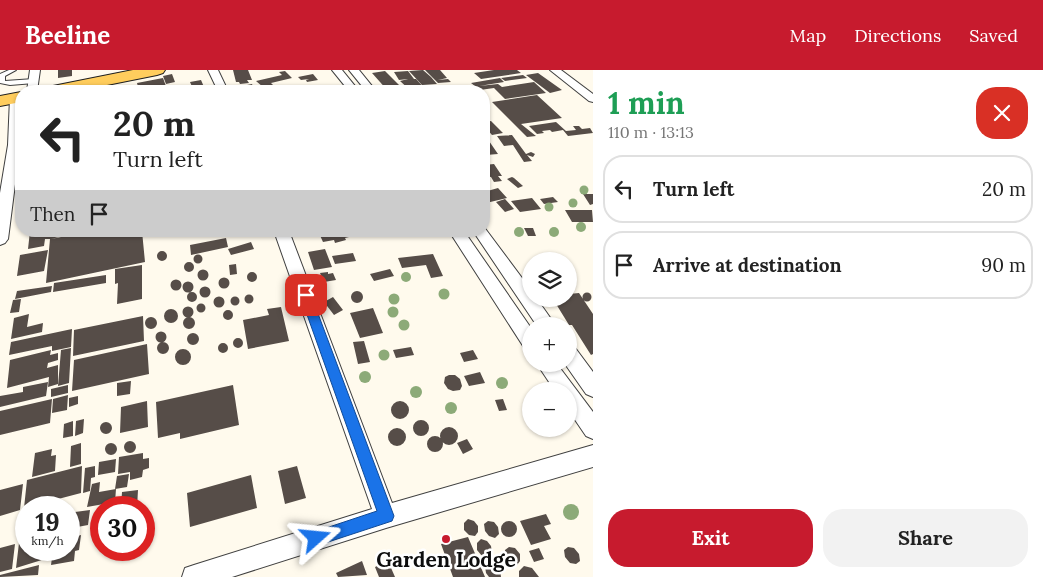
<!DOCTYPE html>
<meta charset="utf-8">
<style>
:root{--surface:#fff;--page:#f2f2f2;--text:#222;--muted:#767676;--line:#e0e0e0;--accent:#c71b2e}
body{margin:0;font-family:Lora,serif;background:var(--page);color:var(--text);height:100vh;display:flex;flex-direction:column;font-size:19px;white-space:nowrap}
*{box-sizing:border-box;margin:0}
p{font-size:16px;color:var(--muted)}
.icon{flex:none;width:28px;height:28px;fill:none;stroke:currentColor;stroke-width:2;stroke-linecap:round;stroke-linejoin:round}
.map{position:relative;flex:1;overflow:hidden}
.sheet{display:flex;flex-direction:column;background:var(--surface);width:450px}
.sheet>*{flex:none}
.guide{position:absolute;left:15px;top:15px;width:475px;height:152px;border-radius:20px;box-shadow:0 1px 4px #0004;background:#fff;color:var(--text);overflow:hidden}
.buttons{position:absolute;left:522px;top:182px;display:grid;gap:10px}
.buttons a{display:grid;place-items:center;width:55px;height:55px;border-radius:50%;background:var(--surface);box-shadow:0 1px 4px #0004;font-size:25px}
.speed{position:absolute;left:15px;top:426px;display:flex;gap:10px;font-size:25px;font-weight:700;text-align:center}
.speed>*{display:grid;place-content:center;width:65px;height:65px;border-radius:50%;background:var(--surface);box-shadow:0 1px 4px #0004;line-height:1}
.speed small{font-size:12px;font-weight:400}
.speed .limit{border:8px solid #d22;background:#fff;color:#111}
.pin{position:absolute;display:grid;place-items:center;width:42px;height:42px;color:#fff;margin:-21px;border-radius:10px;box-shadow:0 2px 8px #0006}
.me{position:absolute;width:55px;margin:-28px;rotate:72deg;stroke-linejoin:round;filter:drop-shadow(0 0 4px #0008)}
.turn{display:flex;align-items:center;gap:18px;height:105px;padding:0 15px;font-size:22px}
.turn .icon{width:65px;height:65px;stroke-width:2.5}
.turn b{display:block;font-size:35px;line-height:42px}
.then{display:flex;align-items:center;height:48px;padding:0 15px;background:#0003;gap:10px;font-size:19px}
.round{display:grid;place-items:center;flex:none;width:52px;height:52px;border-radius:20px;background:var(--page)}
.summary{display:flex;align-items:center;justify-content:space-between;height:85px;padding:0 15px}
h1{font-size:30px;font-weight:700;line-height:38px;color:#1e9e55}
.cta{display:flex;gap:10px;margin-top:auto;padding:10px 15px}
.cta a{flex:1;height:58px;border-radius:20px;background:var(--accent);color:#fff;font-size:20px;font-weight:700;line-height:58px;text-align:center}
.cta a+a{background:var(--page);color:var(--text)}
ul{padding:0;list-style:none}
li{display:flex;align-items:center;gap:15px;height:68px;margin:0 10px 8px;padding:0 5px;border:2px solid var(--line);border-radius:20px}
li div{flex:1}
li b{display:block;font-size:19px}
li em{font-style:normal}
header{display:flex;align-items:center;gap:30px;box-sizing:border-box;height:70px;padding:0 25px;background:var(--accent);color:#fff}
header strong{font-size:24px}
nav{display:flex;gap:28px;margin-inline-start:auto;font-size:18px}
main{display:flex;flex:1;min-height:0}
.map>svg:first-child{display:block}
.building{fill:#564d48}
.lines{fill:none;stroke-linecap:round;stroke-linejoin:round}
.lane-casing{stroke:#404040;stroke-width:2}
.street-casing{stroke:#404040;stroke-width:2}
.primary-casing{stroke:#1e1e1e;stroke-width:2}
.lane{fill:#fff;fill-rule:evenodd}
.street{fill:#fff;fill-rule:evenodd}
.primary{fill:#ffcd5d;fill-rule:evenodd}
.tree{fill:#8caa78}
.route{fill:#1a73e8;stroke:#114b97}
.poi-dot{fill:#c71b2e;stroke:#fff;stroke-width:2}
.labels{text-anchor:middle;stroke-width:5;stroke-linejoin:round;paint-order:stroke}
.near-poi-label{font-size:21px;font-weight:bold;fill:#0d0d0d;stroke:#fff}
</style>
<header>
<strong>Beeline</strong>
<nav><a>Map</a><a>Directions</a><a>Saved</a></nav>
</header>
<main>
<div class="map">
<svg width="593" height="507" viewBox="0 0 593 507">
<rect width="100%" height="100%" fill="#fffaed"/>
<path class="building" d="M58,0H72V6L58,8Z
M233,0H248L252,10H247L249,13L240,14L239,12H236Z
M423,0L431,7L437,14L422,15L409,1Z
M425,0H440L447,8L438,10L448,9L451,12L438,13Z
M494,0H517L521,3L481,9L474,3Z
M285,1L292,8L271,13L273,15L263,17L256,11L282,5L279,2Z
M385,1L405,21H388L372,3Z
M408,1L414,9H416L426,20L411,21L400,11L408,9L399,10L394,2Z
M538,3L562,20L550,23L526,5Z
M172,4L175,12L166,14L163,6Z
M313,4L318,10L307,12L306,10L309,9L301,10L298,7Z
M523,5L527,8L505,11L501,8Z
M163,8L167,19L139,21L137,13Z
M500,8L504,12L479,16L498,14L502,17L534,12L546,23L505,29L494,18L480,20L471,13Z
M201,10L204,17L193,19L190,12Z
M252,14L255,21H238L237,20L243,19L242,16Z
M537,25L562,48L521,54L536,66L527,67L492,32Z
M491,51L503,63L492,65L484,56V52Z
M556,52L566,61L576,60L573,56H579L582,59L590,58L593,63L568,66L563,60L552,62L550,60L542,61L544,63L537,64L529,56Z
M512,65L526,84L531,82L535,84L533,87L527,85L532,91L524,92L513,75L504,76L497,66Z
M484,71H489L498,84L486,85L484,81Z
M494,94L502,106H498L502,111L494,112L491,107L484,106V102H489L484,95Z
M512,107L514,108L523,116L518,118L507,109Z
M498,118L507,128L486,133L484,131V122Z
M583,124H593V134L590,135Z
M553,127L558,132L544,134L540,129Z
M532,128L541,139L520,142L511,131Z
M505,129L514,139L505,142L496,132Z
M565,140H592L593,152H572Z
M524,158H533L536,166H528Z
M30,161H82L51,169L91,161H142L145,192L46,213L50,169H45L44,176L28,179Z
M318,161H351L353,166L345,168L346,170L335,173L334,170L323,172Z
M226,168L228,177L191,185L190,175Z
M251,172L254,179L231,185L228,179Z
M325,179L332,197L314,200L308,182Z
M48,180L44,201L17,206L20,185Z
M157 186a5 5 0 1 1 10 0a5 5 0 1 1-10 0Z
M353,183L356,191L335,194L332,186Z
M433,184L443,206L431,208L426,195L402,198L398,188Z
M193.5 189a4.5 4.5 0 1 1 9 0a4.5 4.5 0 1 1-9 0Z
M184 197a5 5 0 1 1 10 0a5 5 0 1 1-10 0Z
M236,194L237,204L230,205L229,195Z
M142,195V229L117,234L118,213L115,214V199Z
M390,199L394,206L374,211L370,204Z
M197.5 205a5.5 5.5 0 1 1 11 0a5.5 5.5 0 1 1-11 0Z
M328,202V204L333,203L336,210L324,212L320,203Z
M247 207a5 5 0 1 1 10 0a5 5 0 1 1-10 0Z
M106,205V213L53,222L54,213Z
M218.5 213a5.5 5.5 0 1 1 11 0a5.5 5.5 0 1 1-11 0Z
M170.5 215a5.5 5.5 0 1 1 11 0a5.5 5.5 0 1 1-11 0Z
M182.5 217a5.5 5.5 0 1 1 11 0a5.5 5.5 0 1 1-11 0Z
M52,216L51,222L15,229L17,221Z
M199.5 222a5.5 5.5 0 1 1 11 0a5.5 5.5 0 1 1-11 0Z
M351 227a6 6 0 1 1 12 0a6 6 0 1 1-12 0Z
M187 227a5 5 0 1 1 10 0a5 5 0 1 1-10 0Z
M582.5 227a4.5 4.5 0 1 1 9 0a4.5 4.5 0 1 1-9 0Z
M579,223L593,244V284L591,285L572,255H569L553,229H569V224Z
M244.5 229a4.5 4.5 0 1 1 9 0a4.5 4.5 0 1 1-9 0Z
M213.5 232a5.5 5.5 0 1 1 11 0a5.5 5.5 0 1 1-11 0Z
M230.5 231a4.5 4.5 0 1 1 9 0a4.5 4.5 0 1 1-9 0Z
M333,227L343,240L334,245L324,232Z
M21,229L19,242L10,243L13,230Z
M196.5 238a4.5 4.5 0 1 1 9 0a4.5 4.5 0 1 1-9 0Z
M182.5 242a5.5 5.5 0 1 1 11 0a5.5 5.5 0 1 1-11 0Z
M281,237L289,271L248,279L243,250L269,245L267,239Z
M373,238L383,263L360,268L350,243Z
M164 246a7 7 0 1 1 14 0a7 7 0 1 1-14 0Z
M223 245a5 5 0 1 1 10 0a5 5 0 1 1-10 0Z
M29,244L27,257L43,253L42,262L11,269L14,248Z
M143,246L144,271L73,286L74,260Z
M183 253a6 6 0 1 1 12 0a6 6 0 1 1-12 0Z
M145 253a6 6 0 1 1 12 0a6 6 0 1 1-12 0Z
M72,259L71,277L52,281V276L9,285L11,272Z
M155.5 267a5.5 5.5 0 1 1 11 0a5.5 5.5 0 1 1-11 0Z
M187 269a6 6 0 1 1 12 0a6 6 0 1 1-12 0Z
M233 273a5 5 0 1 1 10 0a5 5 0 1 1-10 0Z
M364,271L370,292L358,294L353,272Z
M157 278a6 6 0 1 1 12 0a6 6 0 1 1-12 0Z
M218 278a5 5 0 1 1 10 0a5 5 0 1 1-10 0Z
M147,274L149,304L72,321L74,290Z
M411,277L414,285L396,288L393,280Z
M71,278L69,313L58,316L61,280Z
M175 287a8 8 0 1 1 16 0a8 8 0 1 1-16 0Z
M51,280L50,285L58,283V290L48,293L47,298L58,295V314L48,317L49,307L7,318L10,290Z
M473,280L478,289L464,292L460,283Z
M480,302L485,313L469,316L464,306Z
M449,305H455L460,309L462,316L460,320L453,321L448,319L444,313L445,307Z
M131,311L130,324L117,326V313Z
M48,312L46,326L0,337V326L23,322V317Z
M68,315V323L51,327V319Z
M233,315L239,355L180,369V363L158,368L156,332Z
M68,325L67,340L52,343L53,329Z
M78,326V334L69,337V328Z
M52,329L50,353L0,365V341Z
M503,329L507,340L499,341L495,330Z
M147,331L148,357L120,363L121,337Z
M391 340a9 9 0 1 1 18 0a9 9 0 1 1-18 0Z
M84,349L83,363L75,366L76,351Z
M413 358a8 8 0 1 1 16 0a8 8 0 1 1-16 0Z
M73,351V366L63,368L64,354Z
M100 358a6 6 0 1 1 12 0a6 6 0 1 1-12 0Z
M440 366a9 9 0 1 1 18 0a9 9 0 1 1-18 0Z
M388 367a9 9 0 1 1 18 0a9 9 0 1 1-18 0Z
M427 374a8 8 0 1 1 16 0a8 8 0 1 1-16 0Z
M467,369L473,379L463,384L457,373Z
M124 377a6 6 0 1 1 12 0a6 6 0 1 1-12 0Z
M105 379a6 6 0 1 1 12 0a6 6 0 1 1-12 0Z
M81,373V394L70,397L71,376Z
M52,379L51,386L56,385L55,401L32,407L35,383Z
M143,383V389L149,388V398L143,400L142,407L130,410V402L118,404L119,387Z
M116,389L115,402L98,405L99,392Z
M82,396L81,423L24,438L27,410Z
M95,396V407L91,408L90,421L83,423L85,398Z
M297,396L306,428L285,434L278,401Z
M129,404L127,417L115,419L117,406Z
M251,405L257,438L190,457L187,423Z
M100,412L99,422L116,419L115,432L87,437L92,414Z
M23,414L20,440L0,446V420Z
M138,420L137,438H121L122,422Z
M90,440L88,455L72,458L75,442Z
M546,444L551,454L544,456L551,469L531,475L520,451Z
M468,449L474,451L478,456V462L475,466L469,465L464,460V453Z
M488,451L494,452L498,457L499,464L495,468L489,466L485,461L484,454Z
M501 459a8 8 0 1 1 16 0a8 8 0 1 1-16 0Z
M81,465L79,480L75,481L74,491L51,495L53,480H69V468Z
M468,467L485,507H453L441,474Z
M481,469L487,471L491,476L492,483L488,487L482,486L477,480V473Z
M26,471V480H46L45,489L16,498L19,473Z
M15,474L12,499L0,502V478Z
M509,477L515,478L520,484V491L517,495L510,493L505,487V480Z
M568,477L574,478L579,484L580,491L576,494L570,493L565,487L564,480Z
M539,478L544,489L534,492L529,481Z
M424.5 492a5.5 5.5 0 1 1 11 0a5.5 5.5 0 1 1-11 0Z
M362,491L367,505L338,507L336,503Z
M388,491L395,507H379L375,497Z
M490,492L496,494L500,500L501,507H489L486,503L485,496Z
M39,495L38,505L0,507V505Z
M524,496L532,498L539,507H519V501Z"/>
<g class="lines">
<defs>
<path id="lane" d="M9,0H16L5,6V11L34,9L37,11L34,13L10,15L0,13V4Z"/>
<path id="street" d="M30,0H40L37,21H27Z
M208,0H218L228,21H218Z
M332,0H342L359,21H349Z
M349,0H359L376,21H366Z
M550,0H561L593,24V32L589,31Z
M16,25L21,28L20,75L8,169L5,173L0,175V123L8,75L10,28Z
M484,157L531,220V229H537L556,256H537L473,161H484Z
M274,161H289L392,433L593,375V397L386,458L232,507H182L185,498L194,495L372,439Z
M449,161H464L531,258V281L525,279Z
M569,277L576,279L593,302V327L586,324L565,294H569Z
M537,294H557L593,342V369L586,366L569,341V321H555Z"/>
<path id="primary" d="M133,0H165L163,3L157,5L77,21H45L47,17L53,16Z
M21,22V32L0,36V26Z"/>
</defs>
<use href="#lane" class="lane-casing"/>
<use href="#street" class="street-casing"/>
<use href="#primary" class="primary-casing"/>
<use href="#lane" class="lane"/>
<use href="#street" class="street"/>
<use href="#primary" class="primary"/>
</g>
<g class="tree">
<circle cx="584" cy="120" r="4.5"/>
<circle cx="573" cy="133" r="4.5"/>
<circle cx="549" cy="137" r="4.5"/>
<circle cx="581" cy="157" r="5"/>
<circle cx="519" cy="162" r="5"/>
<circle cx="554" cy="162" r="5"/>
<circle cx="406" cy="207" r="5"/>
<circle cx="444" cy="224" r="5.5"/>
<circle cx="394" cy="229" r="5.5"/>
<circle cx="393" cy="242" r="5.5"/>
<circle cx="404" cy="255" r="5.5"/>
<circle cx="384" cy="285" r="5.5"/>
<circle cx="365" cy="307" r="6"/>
<circle cx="502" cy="313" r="6"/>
<circle cx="416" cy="322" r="6"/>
<circle cx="451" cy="338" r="6"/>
<circle cx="571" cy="442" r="8"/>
</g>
<path class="route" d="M306,221L311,225L394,446L392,451L386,453L316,476L311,473L309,468L311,463L377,441L300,225Z"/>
<circle class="poi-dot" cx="446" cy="469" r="5"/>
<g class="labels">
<g class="near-poi-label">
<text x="446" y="497">Garden Lodge</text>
</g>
</g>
</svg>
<div class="buttons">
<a><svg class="icon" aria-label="layers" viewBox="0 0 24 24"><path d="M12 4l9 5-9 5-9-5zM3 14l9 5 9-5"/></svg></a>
<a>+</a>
<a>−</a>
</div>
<div class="speed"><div>19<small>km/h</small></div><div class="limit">30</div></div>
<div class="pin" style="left:306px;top:225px;background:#d93025"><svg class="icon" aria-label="arrive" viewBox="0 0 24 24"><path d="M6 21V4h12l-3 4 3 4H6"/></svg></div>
<svg class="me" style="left:316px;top:468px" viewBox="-20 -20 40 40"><path d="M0-17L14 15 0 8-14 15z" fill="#1a73e8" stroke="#fff" stroke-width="4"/></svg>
<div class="guide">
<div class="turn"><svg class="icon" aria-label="left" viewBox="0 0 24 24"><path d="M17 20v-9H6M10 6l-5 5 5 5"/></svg><div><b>20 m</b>Turn left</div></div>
<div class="then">Then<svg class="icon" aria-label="arrive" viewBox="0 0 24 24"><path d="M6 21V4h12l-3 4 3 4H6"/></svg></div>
</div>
</div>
<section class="sheet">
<div class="summary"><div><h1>1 min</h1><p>110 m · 13:13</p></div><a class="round" style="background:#d93025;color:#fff"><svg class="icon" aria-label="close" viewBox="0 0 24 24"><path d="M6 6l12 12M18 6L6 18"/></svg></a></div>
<ul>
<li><svg class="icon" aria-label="left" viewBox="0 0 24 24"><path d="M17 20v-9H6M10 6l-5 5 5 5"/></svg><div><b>Turn left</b></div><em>20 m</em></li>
<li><svg class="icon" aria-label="arrive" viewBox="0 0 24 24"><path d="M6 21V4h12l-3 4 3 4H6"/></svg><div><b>Arrive at destination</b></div><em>90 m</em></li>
</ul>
<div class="cta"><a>Exit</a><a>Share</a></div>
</section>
</main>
